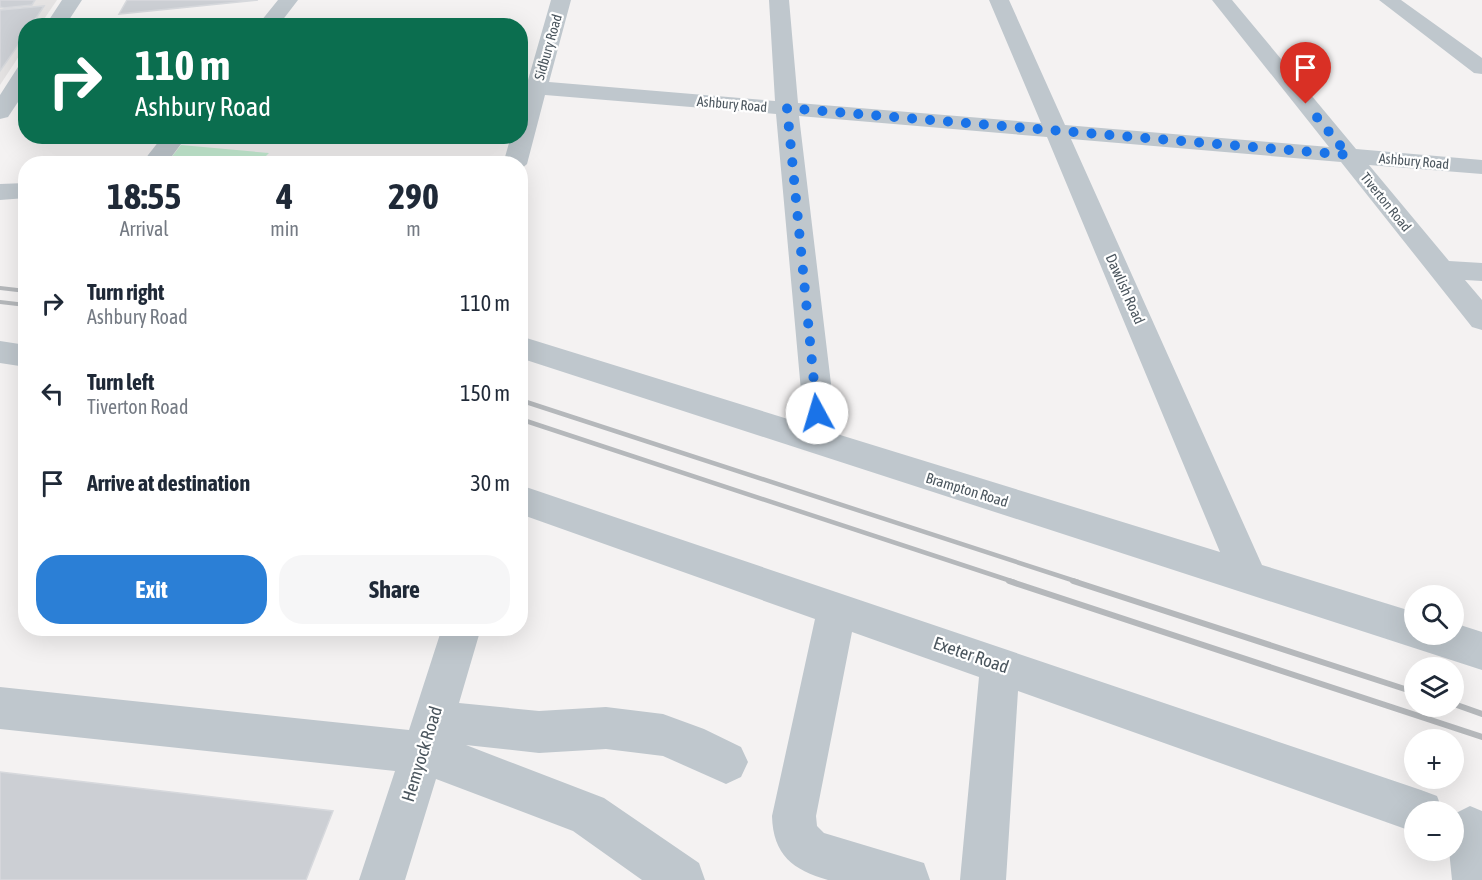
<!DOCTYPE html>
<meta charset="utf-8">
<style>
:root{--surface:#fff;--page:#f6f6f7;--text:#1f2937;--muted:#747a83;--accent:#2b7fd6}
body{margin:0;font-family:"Asap Condensed",sans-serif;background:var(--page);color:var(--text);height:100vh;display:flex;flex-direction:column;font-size:22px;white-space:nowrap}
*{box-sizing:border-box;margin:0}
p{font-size:20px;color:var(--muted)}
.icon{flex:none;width:33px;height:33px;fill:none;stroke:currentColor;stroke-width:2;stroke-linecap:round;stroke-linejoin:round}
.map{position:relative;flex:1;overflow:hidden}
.panel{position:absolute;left:18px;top:156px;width:510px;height:480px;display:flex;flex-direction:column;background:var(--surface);border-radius:24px;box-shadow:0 6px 24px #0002}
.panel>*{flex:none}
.top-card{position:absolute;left:18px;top:18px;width:510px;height:126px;border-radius:24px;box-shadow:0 6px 24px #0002;background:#0b6e4f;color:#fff;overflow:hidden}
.controls{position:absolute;left:1404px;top:585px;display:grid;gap:12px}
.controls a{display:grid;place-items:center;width:60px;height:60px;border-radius:50%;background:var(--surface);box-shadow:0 6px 24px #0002;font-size:30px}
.pin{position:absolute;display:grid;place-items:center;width:51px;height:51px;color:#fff;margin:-62px -26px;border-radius:50% 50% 50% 0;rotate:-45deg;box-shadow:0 0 6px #0007}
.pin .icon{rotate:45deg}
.me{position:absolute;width:66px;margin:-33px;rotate:354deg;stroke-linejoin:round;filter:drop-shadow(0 0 4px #0008)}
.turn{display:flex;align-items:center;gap:21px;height:126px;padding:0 18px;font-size:27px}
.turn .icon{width:78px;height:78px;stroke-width:2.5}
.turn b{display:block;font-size:42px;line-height:51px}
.eta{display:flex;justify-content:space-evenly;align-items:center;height:102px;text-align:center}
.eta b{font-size:36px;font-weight:700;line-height:42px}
.action{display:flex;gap:12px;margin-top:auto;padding:12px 18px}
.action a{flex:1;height:69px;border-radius:24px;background:var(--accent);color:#fff;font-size:24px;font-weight:700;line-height:69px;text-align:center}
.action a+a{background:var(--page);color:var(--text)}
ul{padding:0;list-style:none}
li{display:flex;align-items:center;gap:18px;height:90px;padding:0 18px}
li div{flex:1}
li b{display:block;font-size:22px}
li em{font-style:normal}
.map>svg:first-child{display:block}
.education{fill:#e5e3e3}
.green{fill:#c6edd3}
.building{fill:#cccfd4;stroke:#d7d9dd;stroke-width:1.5}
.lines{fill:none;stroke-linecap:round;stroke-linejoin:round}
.minor{fill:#bfc7cd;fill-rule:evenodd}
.rail-far2{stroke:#b5b8bb;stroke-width:4}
.rail-far1{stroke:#b5b8bb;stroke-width:4.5}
.rail{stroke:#b5b8bb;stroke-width:6}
.route{stroke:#1a73e8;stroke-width:10;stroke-dasharray:0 18}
.labels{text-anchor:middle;stroke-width:4.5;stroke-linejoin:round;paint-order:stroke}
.far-street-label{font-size:14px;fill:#4b565e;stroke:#fff}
.street-label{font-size:15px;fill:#4b565e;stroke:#fff}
.near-street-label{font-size:18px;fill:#4b565e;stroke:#fff}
</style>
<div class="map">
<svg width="1482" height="880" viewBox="0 0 1482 880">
<rect width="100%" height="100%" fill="#f4f2f2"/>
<path class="education" d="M0,0H57L40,25L26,26L25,47L0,85Z"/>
<path class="green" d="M181,145L269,153L259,163L166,164Z"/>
<path class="building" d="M0,0H35L32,5L4,8L0,7Z
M127,0H258L119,14Z
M44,6L31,26H26V34L0,71V10Z
M0,772L333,811L306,880H0Z"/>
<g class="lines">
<path class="minor" d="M62,0H82L65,26H45Z
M278,0H298L278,26H257Z
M551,0H571L549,82L775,101L769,0H789L798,103L1041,123L989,0H1009L1065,125L1329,147L1212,0H1232L1356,149L1482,160V174L1369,165L1449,261L1482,263V281L1465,280L1482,300V330L1472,327L1341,162L1071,139L1262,565L1414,612V634H1454V623L1482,632V670L520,358V336L804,424L776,114L545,95L527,164L520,170V164H503L511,136H520V104L524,93H520V79L528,80ZM799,116L1047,137L1220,552L837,434Z
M1379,0H1401L1482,58V74L1474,73Z
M26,66V90L8,117L0,119V95L18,67Z
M163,136H187L166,164H141Z
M26,183V198L0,200V184Z
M0,341L26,345V367L0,363Z
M520,485L1421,790L1437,796L1443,812H1414V832L1018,691L1006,880H960L979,677L852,632L816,816L817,826L824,833L924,863L930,880H828C793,870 773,855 772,816L815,619L520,514Z
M442,628H481L459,703L539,711L606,707L663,714L704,729L741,747L748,762L741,777L726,784L663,756L606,749L539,753L466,745L604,798L699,863L705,880H642L573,831L436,779L405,880H359L395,771L0,729V687L409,730Z
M1470,806L1482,811V880H1452L1449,850H1454V814Z"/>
<path class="rail-far2" d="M0,288L26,291
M0,302L26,305"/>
<path class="rail-far1" d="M520,400L1078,582
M520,419L1014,582"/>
<path class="rail" d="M1009,581L1482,737
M1073,581L1414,692
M1454,704L1482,714"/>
</g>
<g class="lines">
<path class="route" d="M817,413L787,108L1348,155L1306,104"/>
</g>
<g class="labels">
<g class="far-street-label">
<text transform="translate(548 47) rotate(-74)" y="5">Sidbury Road</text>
<text transform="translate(732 104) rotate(5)" y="5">Ashbury Road</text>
<text transform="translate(1414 161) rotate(5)" y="5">Ashbury Road</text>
<text transform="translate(1386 202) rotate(51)" y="5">Tiverton Road</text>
</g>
<g class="street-label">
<text transform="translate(1125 289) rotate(66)" y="5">Dawlish Road</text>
<text transform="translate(967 490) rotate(17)" y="5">Brampton Road</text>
</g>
<g class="near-street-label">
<text transform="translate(971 655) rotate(19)" y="6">Exeter Road</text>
<text transform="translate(422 754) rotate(-73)" y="6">Hemyock Road</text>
</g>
</g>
</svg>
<div class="controls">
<a><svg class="icon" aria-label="search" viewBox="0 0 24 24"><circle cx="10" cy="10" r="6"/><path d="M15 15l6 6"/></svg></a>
<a><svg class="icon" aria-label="layers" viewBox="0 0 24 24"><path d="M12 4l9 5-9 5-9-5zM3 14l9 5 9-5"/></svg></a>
<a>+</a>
<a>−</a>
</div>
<div class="pin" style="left:1306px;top:104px;background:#d93025"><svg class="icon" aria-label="arrive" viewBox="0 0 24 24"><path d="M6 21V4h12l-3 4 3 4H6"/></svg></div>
<svg class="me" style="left:817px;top:413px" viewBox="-20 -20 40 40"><circle r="19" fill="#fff"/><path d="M0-13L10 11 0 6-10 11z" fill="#1a73e8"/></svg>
<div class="top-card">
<div class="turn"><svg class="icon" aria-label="right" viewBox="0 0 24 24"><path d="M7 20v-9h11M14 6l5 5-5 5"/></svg><div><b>110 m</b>Ashbury Road</div></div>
</div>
<section class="panel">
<div class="eta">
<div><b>18:55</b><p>Arrival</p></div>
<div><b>4</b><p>min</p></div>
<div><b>290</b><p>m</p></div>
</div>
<ul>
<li><svg class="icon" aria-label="right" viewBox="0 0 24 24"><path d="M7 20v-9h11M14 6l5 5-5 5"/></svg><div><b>Turn right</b><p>Ashbury Road</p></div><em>110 m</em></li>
<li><svg class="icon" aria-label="left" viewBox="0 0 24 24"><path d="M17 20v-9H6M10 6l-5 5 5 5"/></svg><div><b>Turn left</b><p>Tiverton Road</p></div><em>150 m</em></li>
<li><svg class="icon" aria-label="arrive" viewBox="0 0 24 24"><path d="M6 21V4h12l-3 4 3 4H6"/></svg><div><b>Arrive at destination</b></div><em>30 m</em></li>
</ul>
<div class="action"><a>Exit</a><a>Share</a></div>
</section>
</div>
